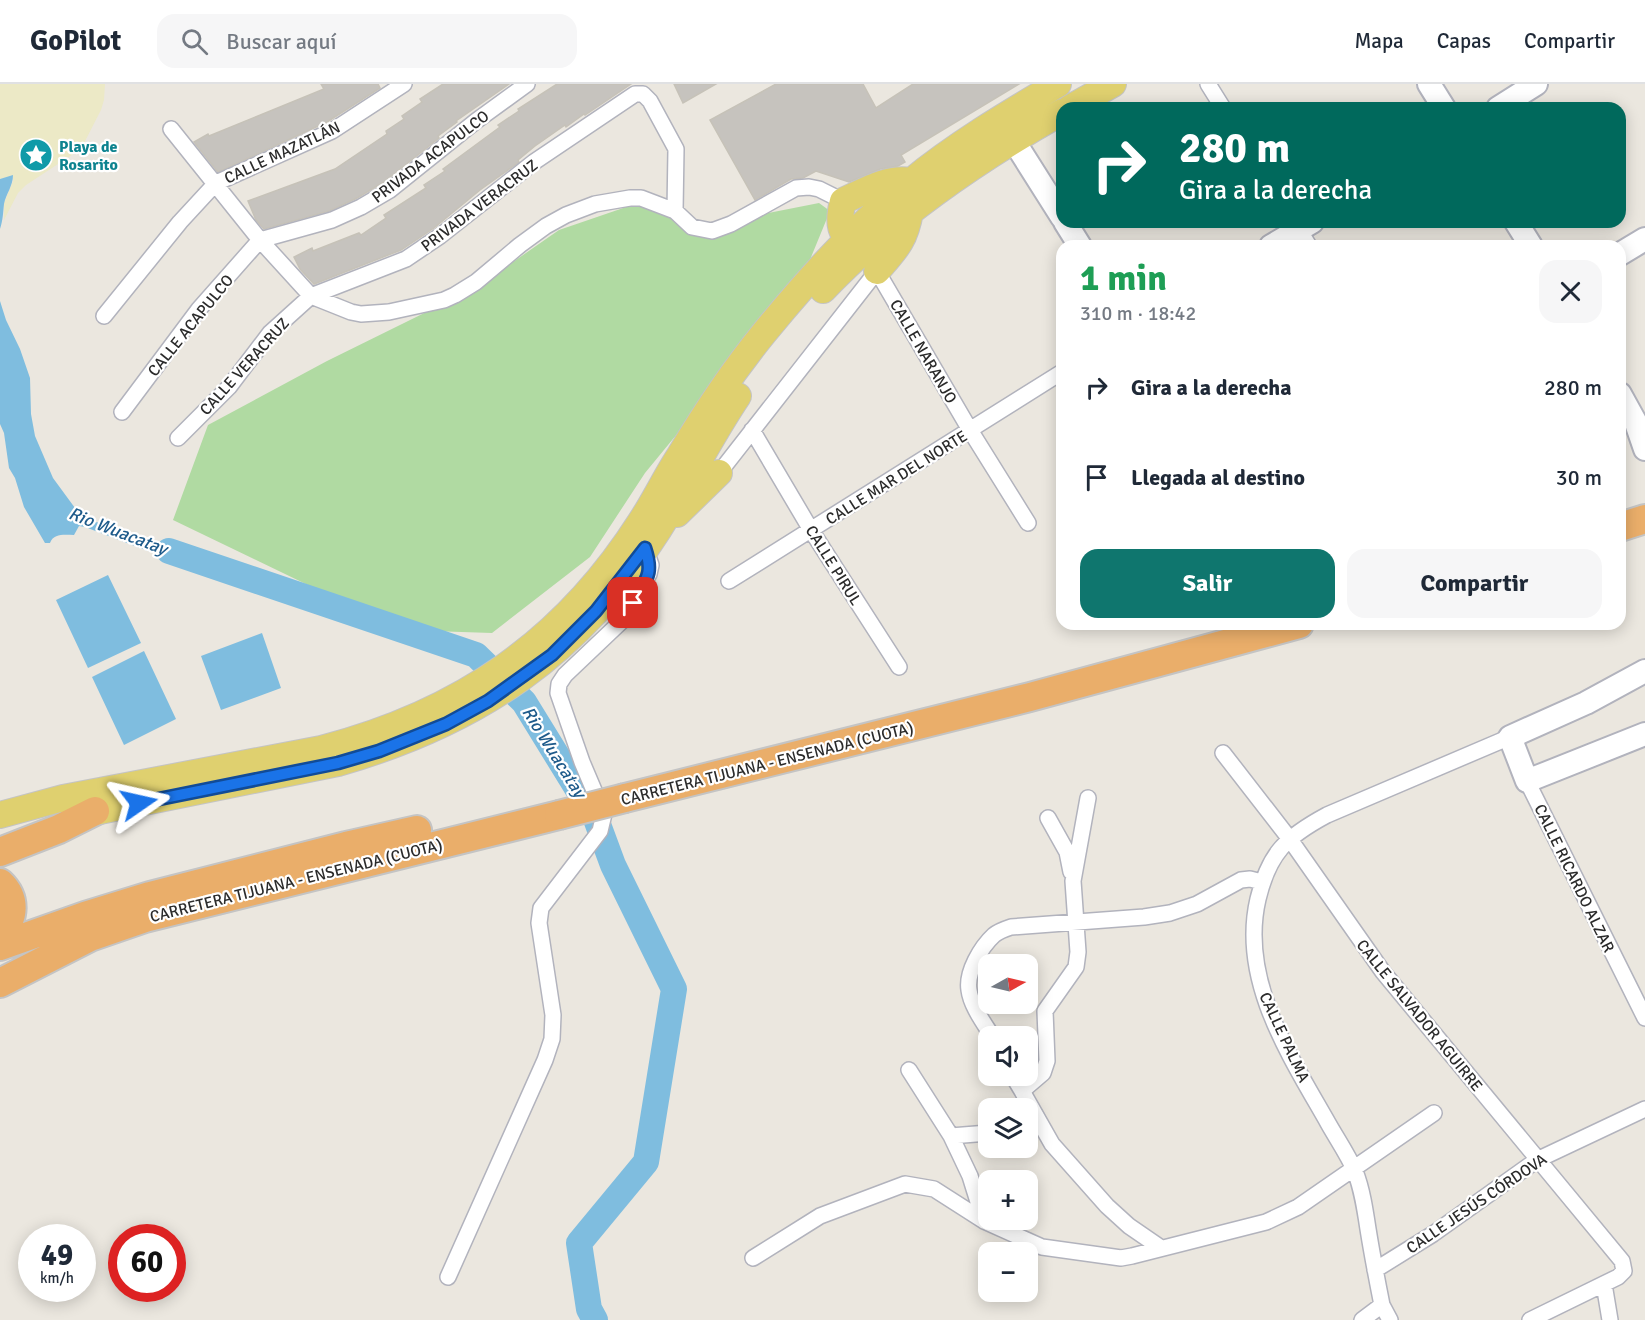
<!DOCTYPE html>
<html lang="es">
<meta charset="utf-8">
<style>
:root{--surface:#fff;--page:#f6f6f7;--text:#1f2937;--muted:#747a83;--line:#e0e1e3;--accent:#0f766e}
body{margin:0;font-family:Signika,sans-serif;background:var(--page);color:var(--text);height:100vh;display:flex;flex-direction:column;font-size:22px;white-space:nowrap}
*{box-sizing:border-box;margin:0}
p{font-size:20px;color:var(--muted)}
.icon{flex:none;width:33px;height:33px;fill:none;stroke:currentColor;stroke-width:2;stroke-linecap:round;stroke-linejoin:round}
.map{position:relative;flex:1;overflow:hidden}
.panel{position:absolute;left:1056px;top:156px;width:570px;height:390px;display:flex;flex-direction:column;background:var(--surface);border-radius:18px;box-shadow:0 3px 15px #0003}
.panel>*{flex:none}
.guide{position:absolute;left:1056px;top:18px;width:570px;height:126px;border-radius:18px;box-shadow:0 3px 15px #0003;background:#00695c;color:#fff;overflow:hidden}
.needle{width:39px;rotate:82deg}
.controls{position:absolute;left:978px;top:870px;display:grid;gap:12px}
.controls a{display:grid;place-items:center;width:60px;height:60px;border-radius:12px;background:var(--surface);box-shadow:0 3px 15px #0003;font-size:30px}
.speed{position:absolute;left:18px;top:1140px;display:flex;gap:12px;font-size:30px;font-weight:700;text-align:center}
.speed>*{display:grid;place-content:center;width:78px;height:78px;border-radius:50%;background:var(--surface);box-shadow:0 3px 15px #0003;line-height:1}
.speed small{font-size:15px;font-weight:400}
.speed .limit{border:9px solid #d22;background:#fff;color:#111}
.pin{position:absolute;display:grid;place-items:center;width:51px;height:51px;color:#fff;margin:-26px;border-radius:12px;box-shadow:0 3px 9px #0006}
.me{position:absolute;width:66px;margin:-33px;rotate:79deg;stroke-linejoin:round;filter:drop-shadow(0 0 4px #0008)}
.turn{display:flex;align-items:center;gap:21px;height:126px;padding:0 24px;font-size:27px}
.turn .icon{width:78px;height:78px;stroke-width:2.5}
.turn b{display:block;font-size:42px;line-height:51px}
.round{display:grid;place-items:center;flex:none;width:63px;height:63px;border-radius:18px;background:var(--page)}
.overview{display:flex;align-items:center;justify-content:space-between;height:102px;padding:0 24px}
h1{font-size:36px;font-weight:800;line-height:45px;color:#1e9e55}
.primary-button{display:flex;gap:12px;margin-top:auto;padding:12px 24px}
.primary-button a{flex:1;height:69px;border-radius:18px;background:var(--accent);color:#fff;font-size:24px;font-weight:800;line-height:69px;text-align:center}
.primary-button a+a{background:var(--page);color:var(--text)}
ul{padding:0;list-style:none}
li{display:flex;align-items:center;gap:18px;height:90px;padding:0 24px}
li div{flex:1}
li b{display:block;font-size:22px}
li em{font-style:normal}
header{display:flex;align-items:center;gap:36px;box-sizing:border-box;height:84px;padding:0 30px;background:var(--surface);border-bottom:2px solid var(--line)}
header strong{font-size:28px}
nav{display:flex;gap:33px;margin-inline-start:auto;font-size:21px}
.search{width:420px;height:54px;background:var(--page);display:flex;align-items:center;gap:15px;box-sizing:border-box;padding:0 21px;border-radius:18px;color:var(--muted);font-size:22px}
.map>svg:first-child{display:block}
.green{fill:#b0daa2}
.sand{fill:#ece9c6}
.water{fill:#7fbddf}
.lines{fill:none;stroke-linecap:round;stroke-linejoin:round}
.river{stroke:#7fbddf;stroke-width:26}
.building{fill:#c6c3be;stroke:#c6c2b8;stroke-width:1.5}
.street-casing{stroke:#b2b3bd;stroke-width:18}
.secondary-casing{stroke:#b2b3bd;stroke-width:26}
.primary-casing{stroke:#c4c4c4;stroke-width:28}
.highway-casing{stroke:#c4c4c4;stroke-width:32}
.street{stroke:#fff;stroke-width:15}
.secondary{stroke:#fff;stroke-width:22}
.primary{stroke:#dfd06f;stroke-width:26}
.highway{stroke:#eaae6a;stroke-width:28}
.highway-bridge-casing{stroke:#c4c4c4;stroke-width:32;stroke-linecap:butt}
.highway-bridge{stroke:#eaae6a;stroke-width:28}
.route-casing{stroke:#114b97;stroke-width:15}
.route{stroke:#1a73e8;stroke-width:10}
.labels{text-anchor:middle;stroke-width:4.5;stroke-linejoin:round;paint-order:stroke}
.culture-label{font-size:16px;font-weight:bold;fill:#0d838f;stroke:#fff;text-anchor:start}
.street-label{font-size:16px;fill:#2b2b2b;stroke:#fff}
.water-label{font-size:18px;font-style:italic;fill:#1e5b8b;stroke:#fff}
</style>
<header>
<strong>GoPilot</strong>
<div class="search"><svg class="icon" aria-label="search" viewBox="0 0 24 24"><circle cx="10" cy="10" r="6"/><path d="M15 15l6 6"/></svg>Buscar aquí</div>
<nav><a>Mapa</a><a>Capas</a><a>Compartir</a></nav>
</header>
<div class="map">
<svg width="1645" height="1236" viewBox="0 0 1645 1236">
<rect width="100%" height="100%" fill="#ebe7df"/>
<path class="green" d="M819,119L830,127L807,183L770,237L645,389L590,473L492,549L401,546L173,436L208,341L327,277L477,203L559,146L635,120H672L692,144Z"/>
<path class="sand" d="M0,0H105L104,16L101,26L81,65L26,101L18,109L4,136V119L13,97V92L0,95Z"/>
<path class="water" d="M13,91C13,102 6,110 4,120C3,129 3,136 0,145V95Z
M0,217L6,236L20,265L30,294L31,330L35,352L53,394L75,424L93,438L106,439L128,449L145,453L204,479H198L148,467L85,443L79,442L74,451C64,451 54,449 50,459H45L24,423L15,394L9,384L4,349L0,340Z
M108,491L141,559L88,584L56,516Z
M262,549L281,604L221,626L201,572Z
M144,567L176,635L124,661L92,593Z"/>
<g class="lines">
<path class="river" d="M169,467L476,571L524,618L596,735L613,781L674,905L646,1078L579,1159L589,1225L595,1236"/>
</g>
<path class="building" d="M321,0H378L380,4L327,38L218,88L194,58L208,50L209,52L324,5Z
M443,0H509L456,37L457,38L438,52L439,54L384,98L357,114L329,127L264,145L256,136L248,117L335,85L387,50L386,47L404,35L402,32L422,18L420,15Z
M557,0H631L585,31L584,30L566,43L565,41L535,62L518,76L519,78L480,106L434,144L401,166L314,200L300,185L294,173L312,164L313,167L359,149L361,151L386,134L384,131L426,104L424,101L445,87L443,85L500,43L498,41L519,27L518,25Z
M674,0H716L683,19Z
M776,0H863L876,24L913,0H1019L901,71L905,78L898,82L880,85L849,98L816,87L803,94L791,95L755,116L710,36Z"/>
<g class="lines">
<defs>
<path id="street" d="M1208,0L1223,24
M171,45L260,156L311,212L351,228L361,230L389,228L444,216L455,211L476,198L520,161L546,142L566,131L595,120L630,114H641L675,127L692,143L712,147L731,140L796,104L809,103L819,105L843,117
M1295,139L1309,162
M104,232L180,138L216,99L332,47L404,0
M122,328L199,225L260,156L332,136L361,123L390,106L476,37L527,0
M752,346L811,446L899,583
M178,354L229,303L270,249L311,212L406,175L440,152L534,78L635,10H643L650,17L676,65L675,127
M719,389L877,187L970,346L1028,439
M729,497L1062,288
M1223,669L1289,754L1383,888L1622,1177L1624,1187L1618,1193L1530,1236
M1527,697L1645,934
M1088,714L1073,797L1078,868L1076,883L1045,927L1047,977L1043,989L1022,1007L1052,1060L1107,1122L1129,1142L1161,1164
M1048,734L1067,768L1071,788
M992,952C984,939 971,922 969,906C966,888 981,863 994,851C999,847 1005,845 1011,843L1144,833L1170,829L1197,820L1241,796L1250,795L1262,798
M909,986L951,1052L970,1092L984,1137
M1013,992L1022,1007
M951,1052L988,1049
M753,1174L820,1132L905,1100L934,1105L984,1137L1042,1163L1121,1174L1132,1172L1266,1138L1298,1123L1434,1029
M1375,1186L1433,1150L1537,1076L1645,1025
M448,1193L545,976L552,955L553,931L539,839L541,824L600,747L604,730L582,678L558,609L559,600L565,591L625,534L649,490L651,481L645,464
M1604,1200L1610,1236
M1362,1236L1382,1221
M1390,1236L1382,1221C1377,1196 1372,1170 1368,1145C1365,1125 1362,1105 1355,1087C1348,1071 1337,1055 1328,1039C1290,972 1239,896 1258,815C1269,769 1286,753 1327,731L1510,653"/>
<path id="secondary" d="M1429,0L1444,24
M1498,24L1536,0
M1005,43L1062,133
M1065,138L1080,162
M1516,138L1531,162
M1271,162L1312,138
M1620,170L1645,155
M1620,310L1636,339L1645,365
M1645,587L1586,619L1510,653L1527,697L1645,650"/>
<path id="primary" d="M1070,24L1113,0
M857,167C840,149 837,141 843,117C865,107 886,93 911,97
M877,187C896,165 905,157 910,128
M823,206C892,134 975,77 1062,28
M677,430L719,389
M0,731L63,714L321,665C460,629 564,558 641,437C655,416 666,392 680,371C705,329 733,287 764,249C808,195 855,143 909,99C955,61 1007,30 1058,0
M75,732L338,679C478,639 580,570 659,445C686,402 709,355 738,312"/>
<path id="highway" d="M1620,443L1645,435
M625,714L1030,613L1299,540
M0,768L59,745L95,727
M0,799C16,814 15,834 0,849
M0,862L85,832L150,812L346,762L417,746
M0,899L90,853L145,834L559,731"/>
</defs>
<use href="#street" class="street-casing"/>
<use href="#secondary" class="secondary-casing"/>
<use href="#primary" class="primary-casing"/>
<use href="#highway" class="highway-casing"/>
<use href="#street" class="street"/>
<use href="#secondary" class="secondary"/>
<use href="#primary" class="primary"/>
<use href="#highway" class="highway"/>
<defs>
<path id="highway-bridge" d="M559,731L625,714"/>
</defs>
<use href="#highway-bridge" class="highway-bridge-casing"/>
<use href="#highway-bridge" class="highway-bridge"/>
</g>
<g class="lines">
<defs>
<path id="route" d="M139,719L338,679L379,667L446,640L488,617L552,571L596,527L645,464C654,491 646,495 633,519"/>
</defs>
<use href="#route" class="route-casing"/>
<use href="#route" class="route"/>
</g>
<defs>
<symbol id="sight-disc" viewBox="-11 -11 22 22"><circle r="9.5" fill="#0f9aa8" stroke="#fff"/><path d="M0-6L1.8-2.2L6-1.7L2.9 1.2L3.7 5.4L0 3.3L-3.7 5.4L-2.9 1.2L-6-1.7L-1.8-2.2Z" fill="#fff"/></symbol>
</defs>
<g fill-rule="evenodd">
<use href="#sight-disc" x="17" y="52" width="38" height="38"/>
</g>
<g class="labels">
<g class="culture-label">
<text x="59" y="68">Playa de<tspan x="59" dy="18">Rosarito</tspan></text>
</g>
<g class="street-label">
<text transform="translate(282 68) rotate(-25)" y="6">CALLE MAZATLÁN</text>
<text transform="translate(430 72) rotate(-37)" y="6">PRIVADA ACAPULCO</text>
<text transform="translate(479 121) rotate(-37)" y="6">PRIVADA VERACRUZ</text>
<text transform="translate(190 241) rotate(-51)" y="6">CALLE ACAPULCO</text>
<text transform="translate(924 267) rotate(60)" y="6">CALLE NARANJO</text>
<text transform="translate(244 282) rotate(-48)" y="6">CALLE VERACRUZ</text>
<text transform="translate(896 393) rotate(-32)" y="6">CALLE MAR DEL NORTE</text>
<text transform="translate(834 481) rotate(58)" y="6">CALLE PIRUL</text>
<text transform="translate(767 679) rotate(-14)" y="6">CARRETERA TIJUANA - ENSENADA (CUOTA)</text>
<text transform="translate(1575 794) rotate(64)" y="6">CALLE RICARDO ALZAR</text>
<text transform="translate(296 796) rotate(-14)" y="6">CARRETERA TIJUANA - ENSENADA (CUOTA)</text>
<text transform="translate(1420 931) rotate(51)" y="6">CALLE SALVADOR AGUIRRE</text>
<text transform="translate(1285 953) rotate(65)" y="6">CALLE PALMA</text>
<text transform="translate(1476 1119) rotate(-34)" y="6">CALLE JESÚS CÓRDOVA</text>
</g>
<g class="water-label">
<text transform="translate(118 447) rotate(21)" y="6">Rio Wuacatay</text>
<text transform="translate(554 668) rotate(58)" y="6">Rio Wuacatay</text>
</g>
</g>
</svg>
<div class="controls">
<a><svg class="needle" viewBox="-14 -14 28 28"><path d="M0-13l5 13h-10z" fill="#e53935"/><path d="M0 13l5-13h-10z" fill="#747a83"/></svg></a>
<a><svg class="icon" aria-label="sound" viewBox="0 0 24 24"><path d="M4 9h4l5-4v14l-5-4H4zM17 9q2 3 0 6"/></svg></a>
<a><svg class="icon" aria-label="layers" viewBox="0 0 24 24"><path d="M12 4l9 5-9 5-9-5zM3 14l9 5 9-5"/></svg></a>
<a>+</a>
<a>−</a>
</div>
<div class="speed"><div>49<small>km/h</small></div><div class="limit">60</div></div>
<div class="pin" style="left:633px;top:519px;background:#d93025"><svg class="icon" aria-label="arrive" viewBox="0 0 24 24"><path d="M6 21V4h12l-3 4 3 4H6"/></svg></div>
<svg class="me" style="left:139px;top:719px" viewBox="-20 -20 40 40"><path d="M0-17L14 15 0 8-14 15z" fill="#1a73e8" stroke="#fff" stroke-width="4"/></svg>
<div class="guide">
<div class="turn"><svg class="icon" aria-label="right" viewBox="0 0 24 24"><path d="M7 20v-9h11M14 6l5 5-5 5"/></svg><div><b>280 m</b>Gira a la derecha</div></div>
</div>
<section class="panel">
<div class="overview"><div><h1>1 min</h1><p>310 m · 18:42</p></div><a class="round"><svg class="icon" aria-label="close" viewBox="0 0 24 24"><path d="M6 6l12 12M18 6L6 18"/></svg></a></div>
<ul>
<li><svg class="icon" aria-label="right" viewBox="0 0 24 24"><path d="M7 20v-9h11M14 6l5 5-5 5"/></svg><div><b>Gira a la derecha</b></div><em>280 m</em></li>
<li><svg class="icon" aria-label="arrive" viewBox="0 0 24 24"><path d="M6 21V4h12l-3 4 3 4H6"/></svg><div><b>Llegada al destino</b></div><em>30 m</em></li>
</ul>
<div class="primary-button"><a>Salir</a><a>Compartir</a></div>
</section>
</div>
